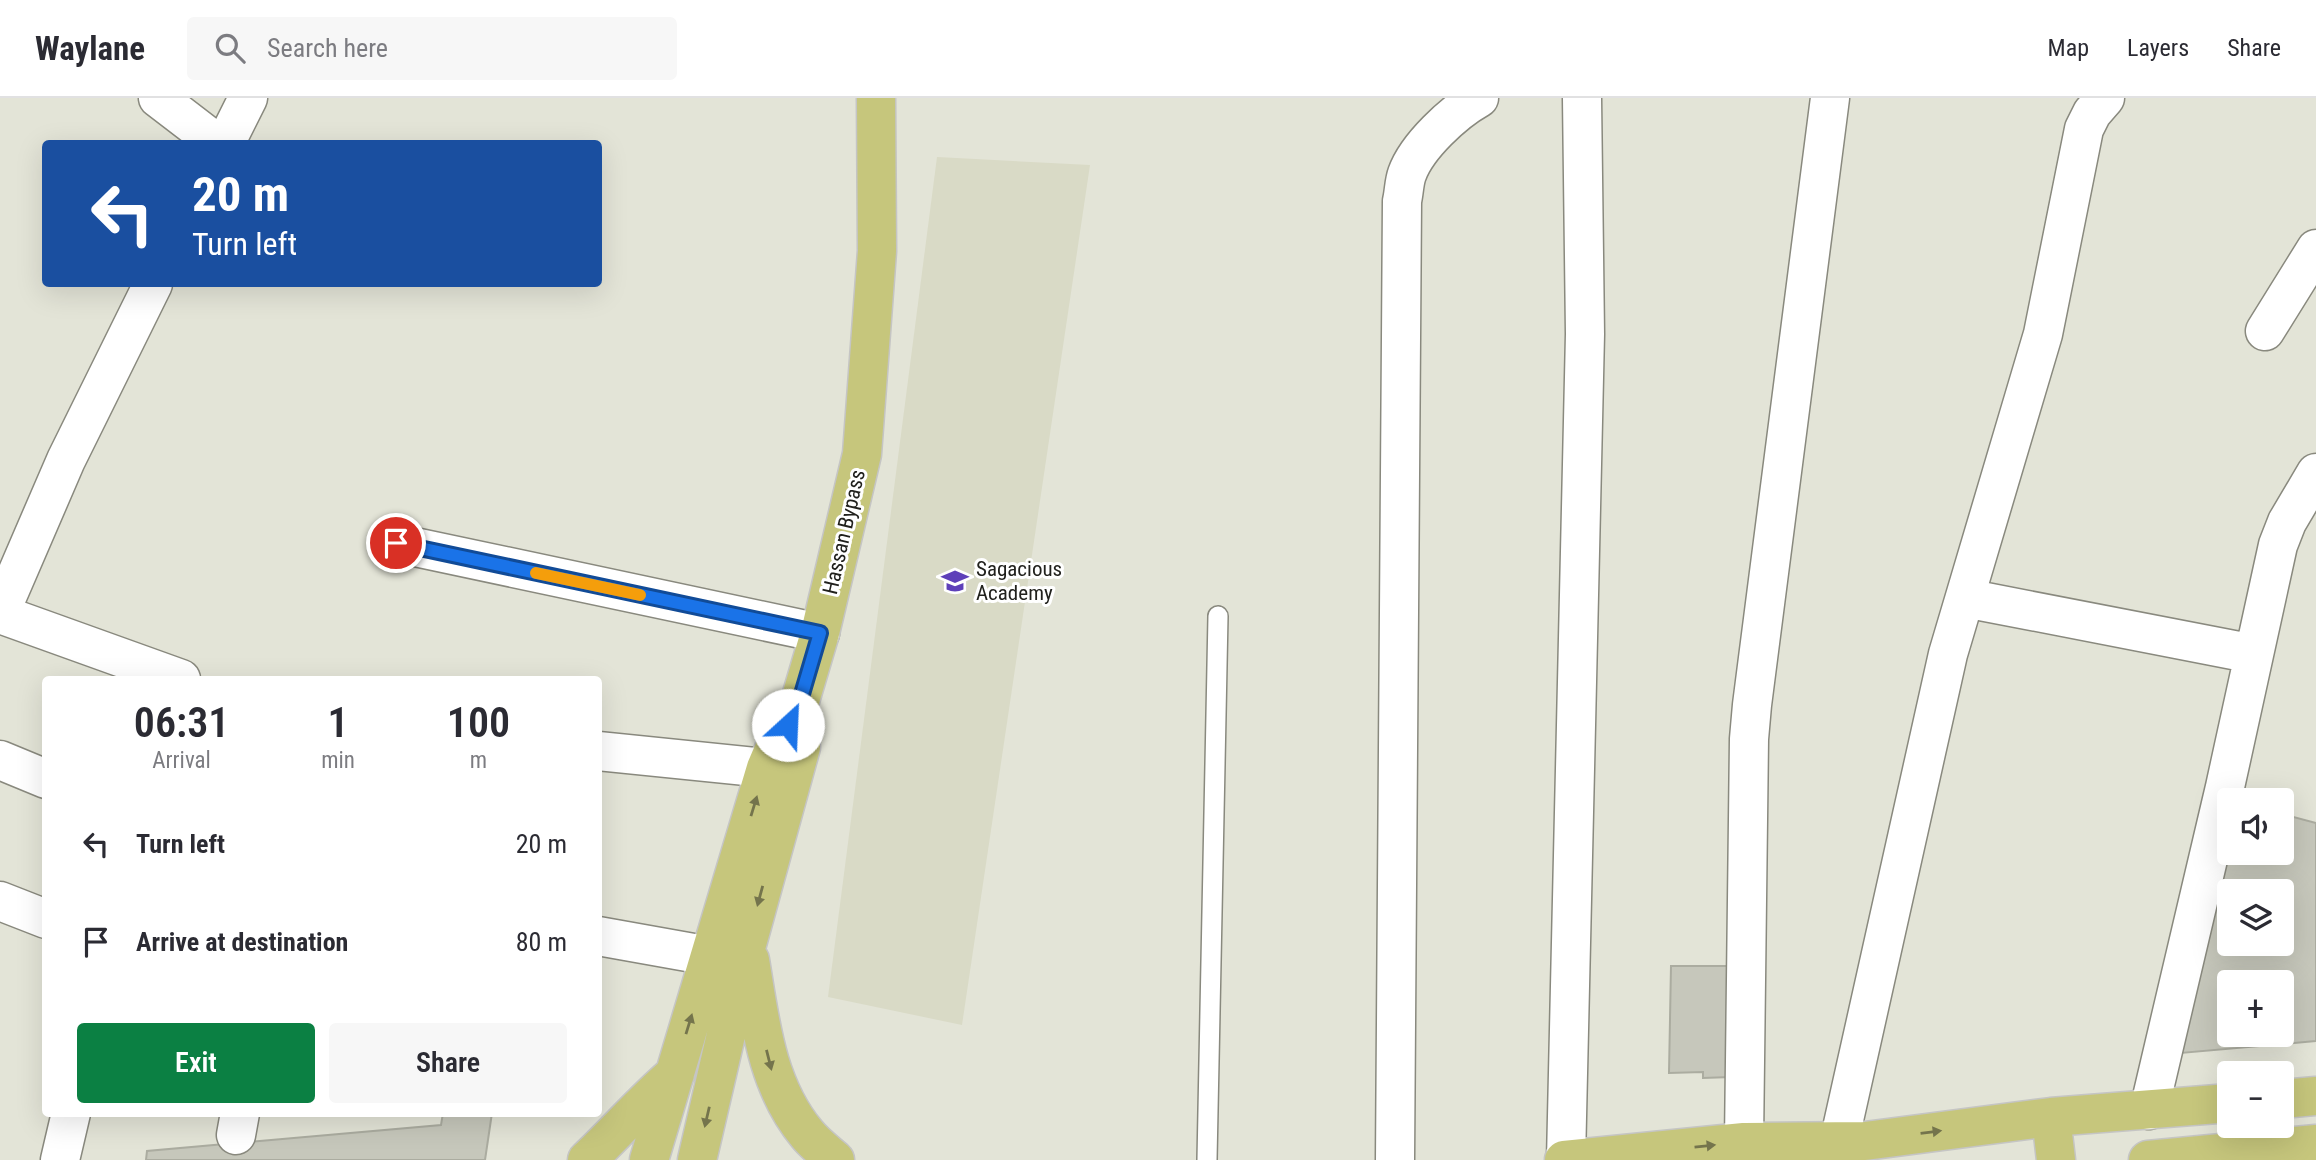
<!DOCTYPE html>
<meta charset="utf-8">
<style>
:root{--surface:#fff;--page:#f7f7f7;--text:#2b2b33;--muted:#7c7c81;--line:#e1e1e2;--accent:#0b8043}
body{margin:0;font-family:"Roboto Condensed",sans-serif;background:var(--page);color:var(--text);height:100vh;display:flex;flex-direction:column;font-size:26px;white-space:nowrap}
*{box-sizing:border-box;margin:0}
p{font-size:23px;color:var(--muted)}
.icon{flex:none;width:38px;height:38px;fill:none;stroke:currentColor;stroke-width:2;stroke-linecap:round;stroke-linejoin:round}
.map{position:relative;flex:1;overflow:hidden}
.drawer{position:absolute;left:42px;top:578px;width:560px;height:441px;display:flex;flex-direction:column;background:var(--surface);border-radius:7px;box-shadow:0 7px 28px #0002}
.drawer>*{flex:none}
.banner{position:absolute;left:42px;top:42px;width:560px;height:147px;border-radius:7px;box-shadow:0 7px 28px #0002;background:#1a4fa0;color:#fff;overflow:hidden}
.buttons{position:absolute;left:2217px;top:690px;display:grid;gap:14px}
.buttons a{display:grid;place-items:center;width:77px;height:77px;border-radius:7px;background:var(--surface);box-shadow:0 7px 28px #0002;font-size:35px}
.pin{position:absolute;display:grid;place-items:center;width:60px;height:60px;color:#fff;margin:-30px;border:4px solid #fff;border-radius:50%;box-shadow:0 2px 7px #0007}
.me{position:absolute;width:77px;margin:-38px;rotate:25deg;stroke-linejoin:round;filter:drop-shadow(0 0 5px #0008)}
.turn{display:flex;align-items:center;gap:24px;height:147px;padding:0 35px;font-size:32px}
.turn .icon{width:91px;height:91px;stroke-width:2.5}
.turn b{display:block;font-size:49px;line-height:60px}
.eta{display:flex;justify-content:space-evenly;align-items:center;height:119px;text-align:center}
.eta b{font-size:42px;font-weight:600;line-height:49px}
.button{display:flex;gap:14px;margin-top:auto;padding:14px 35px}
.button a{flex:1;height:80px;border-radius:7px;background:var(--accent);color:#fff;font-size:28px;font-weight:600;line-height:80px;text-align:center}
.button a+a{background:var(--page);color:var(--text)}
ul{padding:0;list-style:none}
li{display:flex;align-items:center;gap:21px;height:98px;padding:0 35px}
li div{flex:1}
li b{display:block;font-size:26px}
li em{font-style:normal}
header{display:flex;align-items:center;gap:42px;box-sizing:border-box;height:98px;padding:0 35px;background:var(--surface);border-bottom:2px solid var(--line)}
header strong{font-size:33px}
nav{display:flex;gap:38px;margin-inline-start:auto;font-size:24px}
.search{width:490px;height:63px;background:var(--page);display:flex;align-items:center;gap:18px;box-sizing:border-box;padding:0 24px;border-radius:7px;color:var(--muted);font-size:26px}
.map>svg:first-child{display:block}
.built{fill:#d9dac6}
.building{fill:#c6c7bb;stroke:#abaca0;stroke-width:2;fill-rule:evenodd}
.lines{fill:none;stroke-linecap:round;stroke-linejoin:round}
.service-casing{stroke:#89897e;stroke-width:22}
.minor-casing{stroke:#89897e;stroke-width:41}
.tertiary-casing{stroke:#89897e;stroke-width:41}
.trunk-casing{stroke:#c5c5c4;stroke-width:41}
.service{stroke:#fff;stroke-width:19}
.minor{stroke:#fff;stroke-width:38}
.tertiary{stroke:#fff;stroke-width:38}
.trunk{stroke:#c6c67c;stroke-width:38}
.oneway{fill:#74744c}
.route-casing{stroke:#114b97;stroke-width:18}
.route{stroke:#1a73e8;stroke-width:12}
.slow{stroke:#f59e0b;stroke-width:12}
.labels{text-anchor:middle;stroke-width:6;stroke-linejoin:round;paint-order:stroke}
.street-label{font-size:21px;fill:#21211d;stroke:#fff}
.poi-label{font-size:21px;fill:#21211d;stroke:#fff;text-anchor:start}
</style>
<header>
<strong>Waylane</strong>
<div class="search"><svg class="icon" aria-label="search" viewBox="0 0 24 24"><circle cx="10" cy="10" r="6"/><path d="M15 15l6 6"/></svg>Search here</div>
<nav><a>Map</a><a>Layers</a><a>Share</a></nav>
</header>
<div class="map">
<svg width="2316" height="1062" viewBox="0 0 2316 1062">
<rect width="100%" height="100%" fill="#e3e4d7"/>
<path class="built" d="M937,59L1090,67L962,927L828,899Z"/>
<path class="building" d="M2282,716L2316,725V943L2181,955L2230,744V754H2282ZM2230,793H2282V845H2230ZM2230,884H2282V936H2230Z
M1671,868H1734L1731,979L1703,980V974L1669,975Z
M443,1015H492L485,1062H146L147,1053L441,1027Z"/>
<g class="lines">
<defs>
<path id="service" d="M1207,1062L1218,518"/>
<path id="minor" d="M158,0L218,46
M2265,233L2316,151
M396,445L820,535
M1965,500L2254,556
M0,516L181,581
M598,653L766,670
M0,662L46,681
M0,803L46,821
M598,838L710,858
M2149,1012L2225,689L2278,447L2287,424L2316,375
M236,1037L240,1015
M1744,1044L1749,641L1752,607L1830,0
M1839,1044L1948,556L2043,236L2084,31L2092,15L2105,0
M60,1062L71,1015
M1395,1062L1402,103C1404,95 1404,84 1407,76C1417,48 1454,14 1479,0
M1566,1062L1585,236L1582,0"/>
<path id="tertiary" d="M225,46L248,0
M0,515L66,362L153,186"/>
<path id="trunk" d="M750,862C760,923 766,987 807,1036C815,1046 826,1054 835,1062
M2282,1001L2316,998
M2051,1019L2056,1062
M587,1062C617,1034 643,1003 675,976
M649,1062L766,670L778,642L796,615
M697,1062L747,846L801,649L797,613L820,535L862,356L877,153L876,0
M1564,1062L1744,1044L1865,1043L2051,1019L2230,1005
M2148,1062L2316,1046"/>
</defs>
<use href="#service" class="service-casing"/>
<use href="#minor" class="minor-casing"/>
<use href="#tertiary" class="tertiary-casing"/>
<use href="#trunk" class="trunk-casing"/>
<use href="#service" class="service"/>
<use href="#minor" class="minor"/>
<use href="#tertiary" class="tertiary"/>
<use href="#trunk" class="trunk"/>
</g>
<defs><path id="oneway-solid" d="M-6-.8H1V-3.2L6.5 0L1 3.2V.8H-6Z" transform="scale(1.75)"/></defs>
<g class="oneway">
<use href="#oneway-solid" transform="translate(754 708) rotate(-73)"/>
<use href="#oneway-solid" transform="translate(760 798) rotate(105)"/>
<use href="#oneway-solid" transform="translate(689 926) rotate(-73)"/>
<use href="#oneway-solid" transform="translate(769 962) rotate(76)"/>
<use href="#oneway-solid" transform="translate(707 1019) rotate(103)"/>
<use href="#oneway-solid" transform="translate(1931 1034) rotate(-7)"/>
<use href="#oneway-solid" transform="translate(1705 1048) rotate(-6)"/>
</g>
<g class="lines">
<defs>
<path id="route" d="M396,445L820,535L797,613L788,627"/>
</defs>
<use href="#route" class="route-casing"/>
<use href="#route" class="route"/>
<path class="slow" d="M536,475L640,497"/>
</g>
<defs>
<symbol id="school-bare" viewBox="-9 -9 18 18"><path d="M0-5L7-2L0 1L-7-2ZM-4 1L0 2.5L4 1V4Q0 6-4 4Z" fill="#5e40b9" stroke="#fff" stroke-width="2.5" paint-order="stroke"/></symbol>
</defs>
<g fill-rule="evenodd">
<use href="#school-bare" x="936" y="464" width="38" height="38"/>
</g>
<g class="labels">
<g class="street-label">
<text transform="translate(844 434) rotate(-77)" y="7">Hassan Bypass</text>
</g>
<g class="poi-label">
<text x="976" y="478">Sagacious<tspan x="976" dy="24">Academy</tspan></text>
</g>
</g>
</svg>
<div class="buttons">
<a><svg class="icon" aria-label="sound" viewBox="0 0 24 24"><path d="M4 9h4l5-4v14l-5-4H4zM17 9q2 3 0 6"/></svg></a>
<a><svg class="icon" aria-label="layers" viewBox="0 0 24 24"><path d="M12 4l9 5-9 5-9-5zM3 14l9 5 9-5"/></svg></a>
<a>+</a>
<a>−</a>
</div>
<div class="pin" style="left:396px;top:445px;background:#d93025"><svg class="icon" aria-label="arrive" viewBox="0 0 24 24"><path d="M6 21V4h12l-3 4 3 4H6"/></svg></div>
<svg class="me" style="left:788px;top:627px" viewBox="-20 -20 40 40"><circle r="19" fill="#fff"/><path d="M0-13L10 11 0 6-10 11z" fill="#1a73e8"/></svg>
<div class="banner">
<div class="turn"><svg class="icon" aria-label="left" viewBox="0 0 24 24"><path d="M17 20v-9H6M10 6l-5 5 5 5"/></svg><div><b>20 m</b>Turn left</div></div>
</div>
<section class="drawer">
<div class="eta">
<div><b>06:31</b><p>Arrival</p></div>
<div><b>1</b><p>min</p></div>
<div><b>100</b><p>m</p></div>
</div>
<ul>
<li><svg class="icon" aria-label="left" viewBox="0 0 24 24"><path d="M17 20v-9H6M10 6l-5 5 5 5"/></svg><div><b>Turn left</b></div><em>20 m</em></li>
<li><svg class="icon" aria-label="arrive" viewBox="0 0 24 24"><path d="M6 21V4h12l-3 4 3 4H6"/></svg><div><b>Arrive at destination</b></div><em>80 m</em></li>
</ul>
<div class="button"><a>Exit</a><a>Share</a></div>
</section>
</div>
